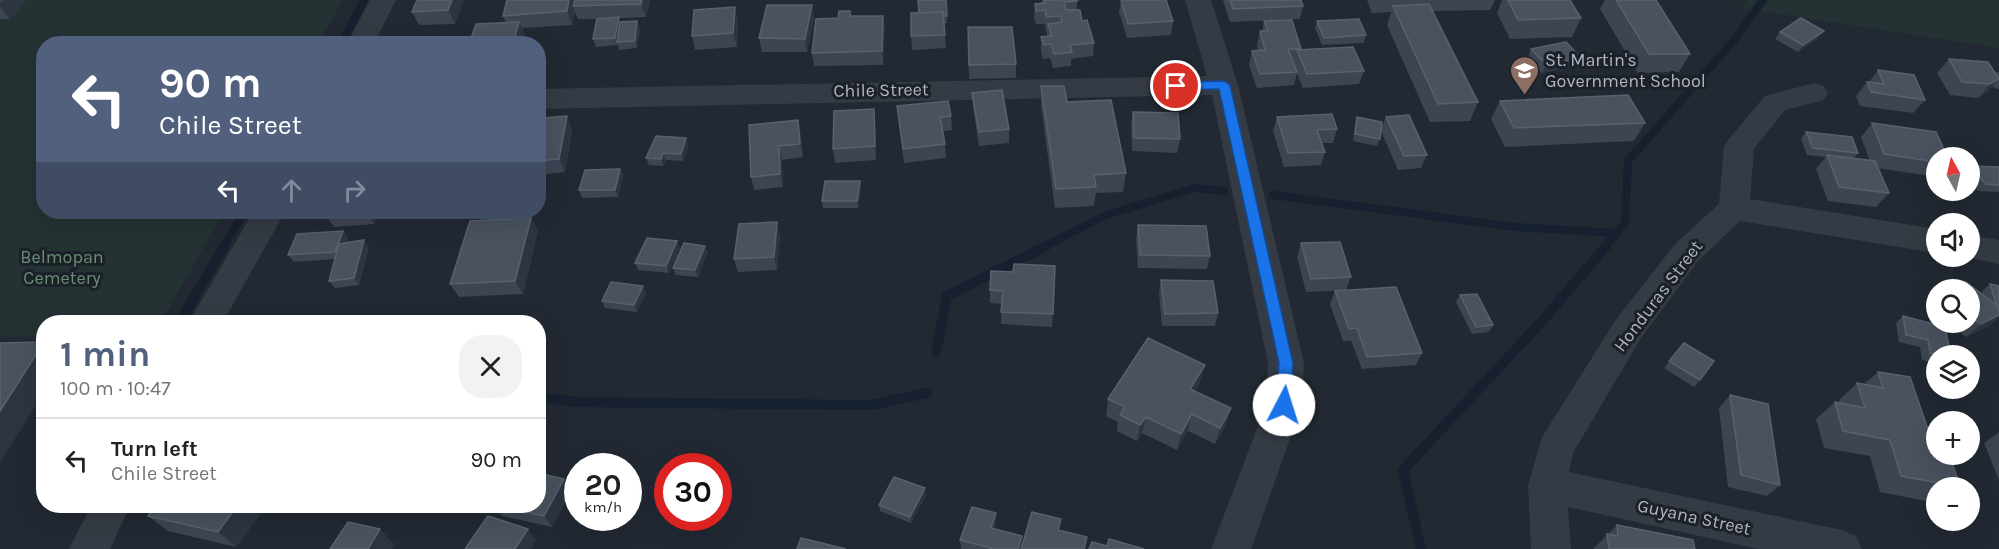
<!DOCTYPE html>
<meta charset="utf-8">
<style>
:root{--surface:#fff;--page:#f2f2f2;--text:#202124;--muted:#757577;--line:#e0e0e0;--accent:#51607d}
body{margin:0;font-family:Karla,sans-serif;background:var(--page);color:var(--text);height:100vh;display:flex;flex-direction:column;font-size:22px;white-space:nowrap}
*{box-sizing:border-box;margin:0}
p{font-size:20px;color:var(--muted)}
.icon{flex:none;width:33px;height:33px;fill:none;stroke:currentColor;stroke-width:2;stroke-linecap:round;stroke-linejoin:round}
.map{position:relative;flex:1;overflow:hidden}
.panel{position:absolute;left:36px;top:315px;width:510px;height:198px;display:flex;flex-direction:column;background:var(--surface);border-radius:24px;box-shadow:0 6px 24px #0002}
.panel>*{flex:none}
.guide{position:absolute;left:36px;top:36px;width:510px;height:183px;border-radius:24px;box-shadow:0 6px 24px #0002;background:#51607d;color:#fff;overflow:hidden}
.needle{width:39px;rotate:352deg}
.buttons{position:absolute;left:1926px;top:147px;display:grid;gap:12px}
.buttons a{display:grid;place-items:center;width:54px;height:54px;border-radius:50%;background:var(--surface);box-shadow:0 6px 24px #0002;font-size:30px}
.speed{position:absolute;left:564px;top:453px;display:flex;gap:12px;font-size:30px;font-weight:700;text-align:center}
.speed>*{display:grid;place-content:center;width:78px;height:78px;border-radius:50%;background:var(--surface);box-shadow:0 6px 24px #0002;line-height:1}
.speed small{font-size:15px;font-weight:400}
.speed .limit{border:9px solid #d22;background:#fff;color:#111}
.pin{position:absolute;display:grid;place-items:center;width:51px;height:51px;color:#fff;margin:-26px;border:3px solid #fff;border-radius:50%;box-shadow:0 2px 6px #0007}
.me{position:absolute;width:66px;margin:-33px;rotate:5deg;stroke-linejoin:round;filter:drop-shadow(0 0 4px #0008)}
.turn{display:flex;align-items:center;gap:21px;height:126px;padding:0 24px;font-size:27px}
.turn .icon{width:78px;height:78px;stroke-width:2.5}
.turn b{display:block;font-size:42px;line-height:51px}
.lanes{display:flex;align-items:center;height:57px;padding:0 24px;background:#0003;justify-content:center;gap:30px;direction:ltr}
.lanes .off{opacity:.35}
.round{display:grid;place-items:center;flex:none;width:63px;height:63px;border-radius:24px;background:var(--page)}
.head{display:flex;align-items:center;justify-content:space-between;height:102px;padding:0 24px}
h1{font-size:36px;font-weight:700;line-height:45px;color:var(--accent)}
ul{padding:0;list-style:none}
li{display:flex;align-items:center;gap:18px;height:84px;padding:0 24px;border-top:2px solid var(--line)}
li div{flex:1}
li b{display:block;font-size:22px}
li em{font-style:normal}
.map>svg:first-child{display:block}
.green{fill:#243234}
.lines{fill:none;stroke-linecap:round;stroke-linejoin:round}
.stream-far1{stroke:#17202f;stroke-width:8}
.stream{stroke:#17202f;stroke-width:10}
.minor{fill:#353b44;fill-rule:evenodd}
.wall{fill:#3d4552}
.shaded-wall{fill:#2d3541}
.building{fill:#49525e;stroke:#59616e;stroke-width:1.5}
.route{fill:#1a73e8;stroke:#114b97;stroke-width:1.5}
.labels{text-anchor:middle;stroke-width:6;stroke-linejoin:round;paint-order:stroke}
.poi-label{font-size:18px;fill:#afb6c1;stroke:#1b2029;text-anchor:start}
.street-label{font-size:18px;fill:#afb6c1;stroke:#1b2029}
.park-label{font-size:18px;fill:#6a8e73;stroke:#1b2029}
</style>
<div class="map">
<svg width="1999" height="549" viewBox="0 0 1999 549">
<rect width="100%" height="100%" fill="#222933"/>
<path class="green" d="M0,0H343L319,43L44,44V212H224L161,322H44L43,336L0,337Z
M1747,0H1999V48L1741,8Z"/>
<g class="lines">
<path class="stream-far1" d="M341,44L364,0
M1273,195L1515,227L1617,233
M223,247L244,212
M1043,247L1106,215L1195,188L1224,191
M1605,247L1625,223L1628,161L1735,39L1763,0"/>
<path class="stream" d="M180,322L224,246
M936,352L947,296L1046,246
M538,397L576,402L871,405L927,393
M1421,549L1403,470L1544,319L1606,246"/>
<path class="minor" d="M370,0H396L374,44H347Z
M1185,0H1211L1238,85L1304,363L1302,405L1251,549H1211L1266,405L1268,363L1212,95L538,109V89L1207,76Z
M1814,83L1824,86L1828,93L1824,100L1785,110L1754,149L1750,199L1936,229V253L1740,221L1698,261L1641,338L1573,453L1569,472L1842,530L1856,536L1862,549H1758L1568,507L1571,549H1531L1528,485L1542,437L1617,318L1676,243L1719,204L1724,147L1728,140L1765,96Z
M253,212H285L223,322H189Z
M1970,235L1999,240V264L1961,256H1970Z
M91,506H130L110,549H69Z"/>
</g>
<path class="wall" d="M0,0H26L10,19H0Z
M417,0H464L455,24L419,25L412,12Z
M513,0H650L646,17L619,18L620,22L637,21L640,28L637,48L619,50L618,45L596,47L593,39L597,19H578L575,12L572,25L522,28L525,36L506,23L503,16Z
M946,0L947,23L944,24L946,48L912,50L911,36L919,13Z
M1042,0H1083L1077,1V10L1094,43L1093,56L1071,59V66L1053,68L1050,58L1043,59L1041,51V37H1047V31H1046L1045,24H1036L1034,17L1035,4L1042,3Z
M1121,0H1166L1173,21L1171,35L1127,38L1119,12Z
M1223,0H1301L1303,6L1300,19L1230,22Z
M1367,0H1495L1490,10L1433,11L1478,102L1470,121L1430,122L1387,25L1391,12L1372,13Z
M1502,0H1570L1581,18L1572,37L1510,39L1497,13Z
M1605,0H1656L1690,54L1679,72L1638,73L1600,9Z
M812,5L814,19L807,52H762L759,38Z
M850,11L851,16H883L885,29L883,65L814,66L812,53L838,18Z
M738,21L737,47L695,50L692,36Z
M1264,21L1301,49V50L1364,71L1359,84L1303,88L1297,73L1294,85L1257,88L1249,65L1252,51H1258L1257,45L1260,31H1262Z
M1317,21L1366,35L1364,43L1322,45L1315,28Z
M968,27L1016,64V78L969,79Z
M1780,32L1818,38L1798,52L1775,39Z
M1531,49L1581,58L1577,66L1542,73L1528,57Z
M1949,59L1995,73L1996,72H1999V89L1994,88L1993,86L1986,93L1978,98L1950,95L1937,73Z
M1878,70L1925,100L1913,113L1860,106L1856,96L1867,82H1869Z
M1041,86L1067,102L1126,173L1123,192L1096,193L1094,206L1055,208L1041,105Z
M972,93L1009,129V143L979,146L973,107Z
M1500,101L1645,123L1634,141L1505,147L1491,119Z
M897,106L951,116L952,130L943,131L945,144L946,158L904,163Z
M874,109L875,122L876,160L835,163L833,149Z
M1133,112L1180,139L1177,153L1132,151L1131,125Z
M1277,117L1337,129L1333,143H1322L1325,152L1321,165L1284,167L1273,131Z
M1357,117L1381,130L1386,117L1427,155L1421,168L1398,170L1381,131L1380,139L1377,146L1353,141L1355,124Z
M1872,123L1936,158V177L1878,168L1889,193L1876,207L1828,201L1816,169L1826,157L1807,155L1801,139L1806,132L1858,153L1853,159L1870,161L1861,137Z
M749,125L801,134L803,157L782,160L783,187L754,190L751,177Z
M538,128L572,130L565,172L538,175Z
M689,145L683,161L666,160L663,166L649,165L646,158Z
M1973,166L1999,167V192L1978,191L1970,179V170Z
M620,169L623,176L618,197L582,198L579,190Z
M860,181L861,189L858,208H823L822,201Z
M325,212H378L374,224L334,227L324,213Z
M492,212H528L527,213H493Z
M531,218L538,231L523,294L459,297L450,284Z
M1138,225L1210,256L1207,269L1138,268L1136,238Z
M343,231L348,238L346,243L369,247L359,285L335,288L329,281L335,259L294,262L288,255Z
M780,235L777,270L738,272L734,259Z
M1301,243L1351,277L1346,290L1422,353L1416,365L1362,369L1351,341H1343L1330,304L1335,291L1346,290L1306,292L1297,257Z
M705,246L707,253L698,277L676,275L673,268Z
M680,248L669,273L638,270L635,263Z
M1055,266L1052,327L1001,324L1002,304L990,303V290L1013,272Z
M1161,280L1218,313L1215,326H1162L1159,293Z
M1990,284L1999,286V317L1990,325L1966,337L1947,322H1970V290L1983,295L1982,291Z
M643,286L646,293L637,312L605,308L602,301Z
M1460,295L1493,325L1489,332L1472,334L1456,302Z
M1936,298V314L1927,307Z
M1903,316L1951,356H1936V363L1922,360L1920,347L1899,342L1896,323Z
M1684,343L1700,380L1694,387L1664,368Z
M1205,365L1200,382L1195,391L1226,425L1215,444L1188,431L1177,450L1142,433L1137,441L1117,431L1118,422L1106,416L1108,399Z
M1878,372L1937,456L1960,487L1936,488V503L1880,492L1870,456L1824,448L1816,419L1835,402L1840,403L1839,400L1857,383L1864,384Z
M1730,395L1780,485L1767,496L1728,487L1719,408Z
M1999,432V480L1984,443Z
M564,479L571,491L552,527L502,516L494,506H538Z
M926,495L911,523L880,511L879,505Z
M156,506H266L236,547L168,531L148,516Z
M996,513V524L994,529L1022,536L1021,549H961L960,540Z
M1617,525L1695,549H1593Z"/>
<path class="shaded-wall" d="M3,0H26L10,19L0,7V3Z
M452,0H464L455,24L448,10Z
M569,0H577L573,6L575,12L572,25L567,11Z
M642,0H650L646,17L641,4Z
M812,5L814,19L807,52L805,39Z
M735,7L738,21L737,47L733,33Z
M883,16L885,29L883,65L882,51Z
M619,17L621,24L617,42L618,45L615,38Z
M637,21L640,28L637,48L635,41Z
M519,22L525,36L522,44H513Z
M1824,31L1818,38L1798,52L1803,45Z
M1581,58L1577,66L1542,73L1546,65Z
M1999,79L1986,93L1978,98L1990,84Z
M874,109L875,122L876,160L875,146Z
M567,116L572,130L565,172L559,159Z
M798,120L801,134L803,157L800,144Z
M686,138L689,145L683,161L681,154Z
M779,146L782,160L783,187L780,174Z
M663,153L666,160L663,166L661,159Z
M620,169L623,176L618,197L615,190Z
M860,181L861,189L858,208L857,201Z
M366,212H378L374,224Z
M531,218L538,231L523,294L515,281Z
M777,222L780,235L777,270L774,257Z
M343,231L348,238L340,259L335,252Z
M364,240L369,247L359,285L354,278Z
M677,241L680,248L669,273L666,266Z
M705,246L707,253L698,277L695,270Z
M643,286L646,293L637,312L634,305Z
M1999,315V317L1990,325L1966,337L1981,324Z
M44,343V392L0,463V411Z
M1205,365L1200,382L1186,405L1190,389Z
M1231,408L1226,425L1215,444L1220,428Z
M1192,414L1188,431L1177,450L1181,434Z
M1146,417L1142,433L1137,441L1140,425Z
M564,479L571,491L552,527L544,516Z
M925,488L926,495L911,523L910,517Z
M237,506H266L236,547L218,532Z
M996,513V524L991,539V528Z
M380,529L394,544L392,549H368Z
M528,529L536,540L531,549H515Z
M1022,536L1021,549H1018Z"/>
<path class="building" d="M417,0H452L448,10L412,12Z
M507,0H569L567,11L503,16Z
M575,0H642L641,4L573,6Z
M918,0H946L947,16H944L943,12L919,13Z
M1044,0H1077V1L1064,2L1066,10H1080L1082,21L1087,20L1094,43L1070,45L1072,52L1054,54L1051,44L1044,45L1041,37L1052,36L1048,24L1062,22L1061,16L1046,17L1045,10L1036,11L1035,4L1045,3Z
M1121,0H1166L1173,21L1128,24Z
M1230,0H1301L1303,6L1233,9Z
M1508,0H1570L1581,18L1518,20Z
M1616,0H1656L1690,54H1649Z
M1429,4L1478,102L1438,104L1393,6Z
M767,5H812L805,39L759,38Z
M735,7L733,33L692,36L694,10Z
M839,11H850V16H883L882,51L812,53L816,19L838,18Z
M943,12L945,35L911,36V13Z
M619,17L615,38L593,39L597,19Z
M1801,18L1824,31L1803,45L1780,32Z
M1359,19L1366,35L1324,38L1317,21Z
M1292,20L1301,49H1288L1297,72L1260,74L1252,51L1265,50L1260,31H1268L1264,21Z
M637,21L635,41L617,42L620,22Z
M519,22L513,44H469L476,24Z
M968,27H1012L1016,64L969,65Z
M1566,42L1581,58L1546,65L1531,49Z
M1353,47L1364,71L1307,74L1297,50Z
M1949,59L1988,62L1999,79L1990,84L1962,82Z
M1878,70L1914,75L1925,100L1871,92L1867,82L1884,84Z
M1041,86H1064L1067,102L1111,100L1126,173L1094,175L1096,187L1056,189Z
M1002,90L1009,129L979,132L972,93Z
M1628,95L1645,123L1514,128L1500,101Z
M948,101L951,116L940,117L945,144L903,149L897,106Z
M874,109L875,146L833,149L834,111Z
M1133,112L1178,113L1180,139L1134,138Z
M1332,114L1337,129L1317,130L1325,152L1288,153L1277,117Z
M1409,115L1427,155L1404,156L1386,117Z
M567,116L559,159L538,161V128H541L543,118Z
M1357,117L1382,122L1380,139L1355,134Z
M798,120L800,144L779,146L780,174L751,177L749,125Z
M1872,123L1936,132L1948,158H1936V162L1884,154Z
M1806,132L1852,137L1858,153L1813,148Z
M656,136L686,138L681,154L663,153L661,159L646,158Z
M1827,155L1875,161L1889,193L1839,187Z
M1973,166L1999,167V185L1985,184Z
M620,169L615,190H579L585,170Z
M825,181H860L857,201H822Z
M325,212H347L324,213Z
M531,218L515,281L450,284L470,221Z
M777,222L774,257L734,259L739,224Z
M1138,225L1206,226L1210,256L1140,255Z
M343,231L335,252L288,255L297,234Z
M647,238L677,241L666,266L635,263Z
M364,240L354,278L329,281L339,244Z
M1340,242L1351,277L1311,279L1301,243Z
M684,243L705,246L695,270L673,268Z
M1014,264L1055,266L1053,314L1001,312L1003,291L990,290L991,271L1013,272Z
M1161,280L1213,281L1218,313L1165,314Z
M611,282L643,286L634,305L602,301Z
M1966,282L1999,307V315L1981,324L1970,316V290H1950Z
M1990,284L1999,286V306H1997Z
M1396,287L1422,353L1367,357L1357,328L1349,329L1335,291Z
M1477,294L1493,325L1476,327L1460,295Z
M1903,316L1945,327L1951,356H1940L1930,353L1928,340L1906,335Z
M1148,338L1205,365L1190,389L1231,408L1220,428L1192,414L1181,434L1146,417L1140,425L1120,415L1125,407L1108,399Z
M0,343L44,342L0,411Z
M1684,343L1714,361L1700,380L1669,361Z
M1878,372L1910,377L1937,456L1951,459L1960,487L1901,476L1890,440L1843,431L1835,402L1865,408L1857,383L1883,388Z
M1730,395L1768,404L1780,485L1741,475Z
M538,473L564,479L544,516L497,506H538Z
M894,477L925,488L910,517L879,505Z
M156,506H237L218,532L148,516Z
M972,507L996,513L991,528L1022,536L1018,549H990L991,548L960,540Z
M1032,512L1061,519L1058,530L1087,537L1084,549H1021Z
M488,516L528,529L515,549H465Z
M348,522L380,529L368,549H330Z
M1617,525L1693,540L1695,549H1609L1607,534L1618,536Z
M801,538L846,549H797Z
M1109,539L1144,549H1089L1092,542L1107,546Z"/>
<path class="route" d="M1224,81L1230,85L1293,363L1291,405L1284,411L1276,405L1279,363L1219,89L1176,90L1170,86L1176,82Z"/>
<defs>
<symbol id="school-pin" viewBox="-11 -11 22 30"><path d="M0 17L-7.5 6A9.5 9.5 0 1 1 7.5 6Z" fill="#8d6e63" stroke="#1b2029"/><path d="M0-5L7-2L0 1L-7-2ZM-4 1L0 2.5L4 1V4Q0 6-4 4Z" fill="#fff"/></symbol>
</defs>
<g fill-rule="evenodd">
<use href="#school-pin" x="1508" y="54" width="33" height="45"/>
</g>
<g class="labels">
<g class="poi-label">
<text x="1545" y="66">St. Martin's<tspan x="1545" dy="21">Government School</tspan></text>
</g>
<g class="street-label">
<text transform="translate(881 90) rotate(-1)" y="6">Chile Street</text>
<text transform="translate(1658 296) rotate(-53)" y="6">Honduras Street</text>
<text transform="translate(1694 517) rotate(12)" y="6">Guyana Street</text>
</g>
<g class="park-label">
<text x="62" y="263">Belmopan<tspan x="62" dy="21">Cemetery</tspan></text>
</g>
</g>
</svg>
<div class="buttons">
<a><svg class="needle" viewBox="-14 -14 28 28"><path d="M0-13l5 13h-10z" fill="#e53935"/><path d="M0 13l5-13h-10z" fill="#757577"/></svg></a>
<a><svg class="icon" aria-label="sound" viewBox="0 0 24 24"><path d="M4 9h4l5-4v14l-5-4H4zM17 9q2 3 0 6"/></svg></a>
<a><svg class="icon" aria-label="search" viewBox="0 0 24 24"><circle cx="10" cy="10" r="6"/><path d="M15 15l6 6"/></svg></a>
<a><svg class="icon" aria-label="layers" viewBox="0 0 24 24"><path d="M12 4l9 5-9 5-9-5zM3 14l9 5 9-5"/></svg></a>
<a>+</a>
<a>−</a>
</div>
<div class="speed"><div>20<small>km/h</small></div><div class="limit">30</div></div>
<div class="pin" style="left:1176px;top:86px;background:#d93025"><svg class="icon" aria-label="arrive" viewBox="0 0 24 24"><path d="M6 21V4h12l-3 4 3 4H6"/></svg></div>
<svg class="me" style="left:1284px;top:405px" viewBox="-20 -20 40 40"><circle r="19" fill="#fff"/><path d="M0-13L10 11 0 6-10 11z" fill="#1a73e8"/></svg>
<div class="guide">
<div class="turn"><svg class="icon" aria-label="left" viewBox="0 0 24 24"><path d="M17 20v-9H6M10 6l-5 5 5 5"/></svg><div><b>90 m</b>Chile Street</div></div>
<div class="lanes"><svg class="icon" aria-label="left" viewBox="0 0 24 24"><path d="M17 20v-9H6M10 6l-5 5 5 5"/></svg><svg class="icon off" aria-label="ahead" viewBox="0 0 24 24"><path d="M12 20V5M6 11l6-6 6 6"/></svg><svg class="icon off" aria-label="right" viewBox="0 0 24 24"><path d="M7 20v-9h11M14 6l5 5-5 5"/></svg></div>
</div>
<section class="panel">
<div class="head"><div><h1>1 min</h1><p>100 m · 10:47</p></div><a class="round"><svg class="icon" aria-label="close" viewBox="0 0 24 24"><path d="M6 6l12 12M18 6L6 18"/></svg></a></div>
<ul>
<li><svg class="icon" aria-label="left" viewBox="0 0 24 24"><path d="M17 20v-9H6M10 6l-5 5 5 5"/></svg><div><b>Turn left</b><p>Chile Street</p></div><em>90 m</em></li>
</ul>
</section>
</div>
